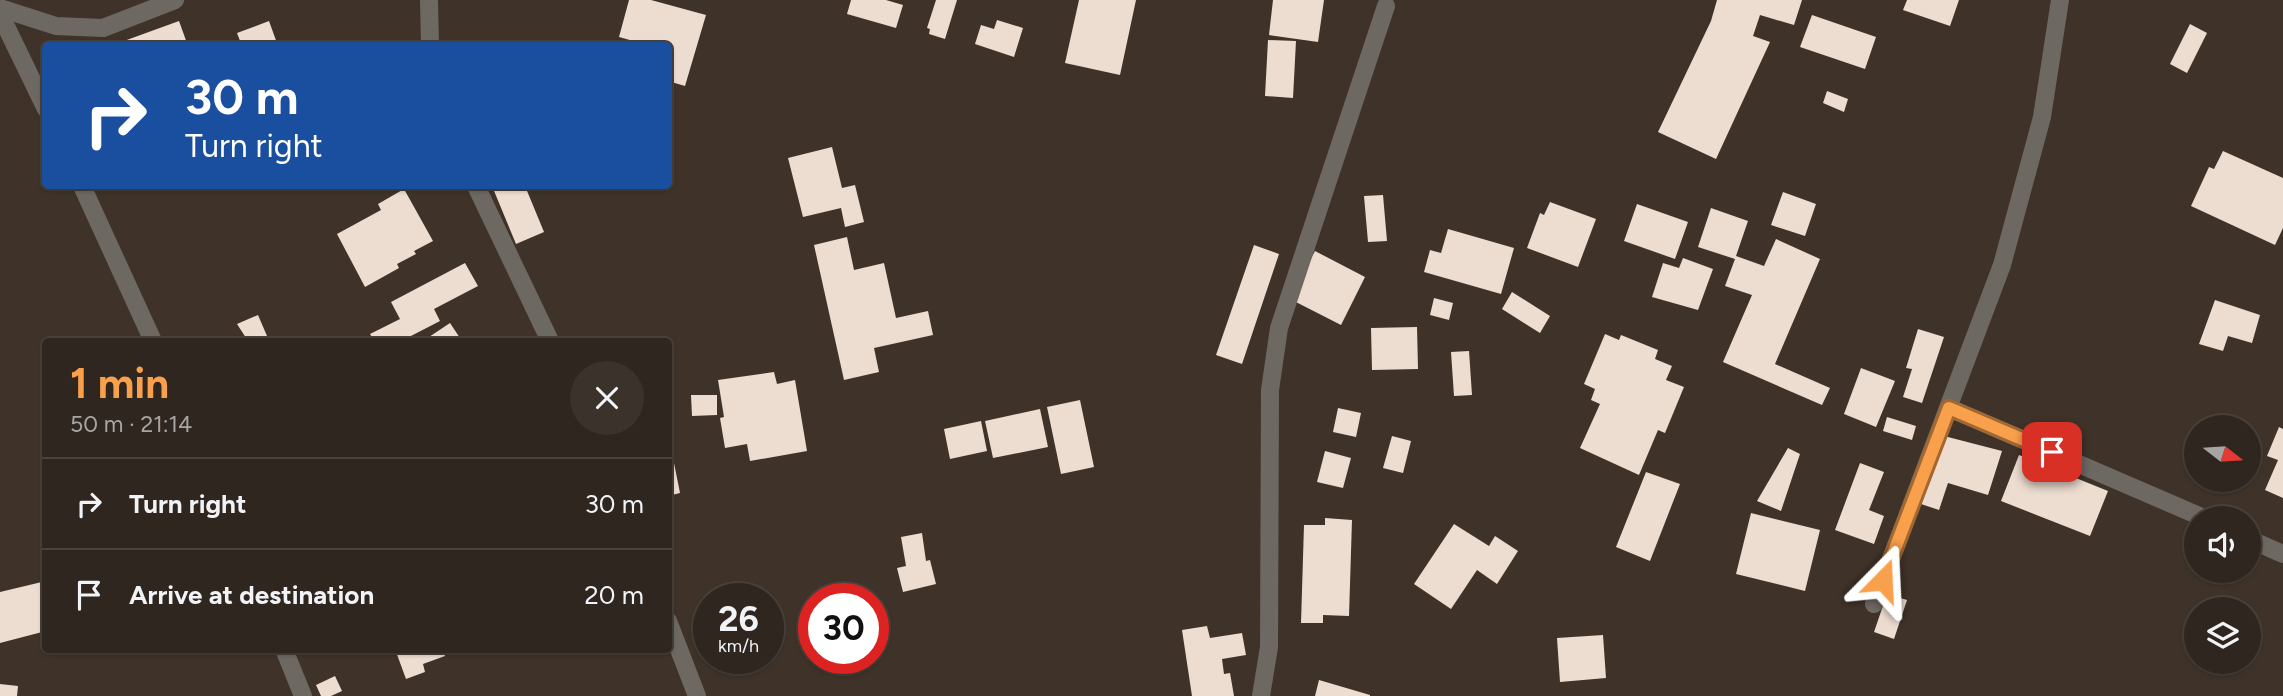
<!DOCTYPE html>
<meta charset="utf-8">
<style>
:root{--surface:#2f261f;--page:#3b322c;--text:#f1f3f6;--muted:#a7a5a4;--line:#4a433d;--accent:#f9a04c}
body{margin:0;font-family:Figtree,sans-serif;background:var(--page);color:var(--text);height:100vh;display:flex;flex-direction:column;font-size:26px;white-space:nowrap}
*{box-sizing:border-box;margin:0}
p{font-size:23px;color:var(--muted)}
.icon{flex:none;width:38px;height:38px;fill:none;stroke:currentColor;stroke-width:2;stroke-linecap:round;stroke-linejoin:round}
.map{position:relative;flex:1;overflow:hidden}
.sheet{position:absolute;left:42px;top:338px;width:630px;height:315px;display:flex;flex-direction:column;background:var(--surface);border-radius:7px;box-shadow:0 2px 5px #0004,0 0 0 2px var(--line)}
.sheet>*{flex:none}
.top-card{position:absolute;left:42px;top:42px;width:630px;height:147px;border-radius:7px;box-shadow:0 2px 5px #0004,0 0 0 2px var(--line);background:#1a4fa0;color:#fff;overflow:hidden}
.needle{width:46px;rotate:107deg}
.fabs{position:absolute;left:2184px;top:415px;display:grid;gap:14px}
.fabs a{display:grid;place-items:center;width:77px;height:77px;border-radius:50%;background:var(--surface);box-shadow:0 2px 5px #0004,0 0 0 2px var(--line);font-size:35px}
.speed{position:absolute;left:693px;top:583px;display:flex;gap:14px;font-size:35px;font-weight:700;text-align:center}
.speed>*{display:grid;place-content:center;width:91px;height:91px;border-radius:50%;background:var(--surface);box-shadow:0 2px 5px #0004,0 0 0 2px var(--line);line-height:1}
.speed small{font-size:18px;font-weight:400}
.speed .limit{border:10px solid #d22;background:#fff;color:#111}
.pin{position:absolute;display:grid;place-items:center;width:60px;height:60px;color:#fff;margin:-30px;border-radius:14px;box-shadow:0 4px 10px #0006}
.me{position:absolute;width:77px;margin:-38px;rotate:21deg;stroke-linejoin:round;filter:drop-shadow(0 0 5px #0008)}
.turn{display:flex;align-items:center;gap:24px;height:147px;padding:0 28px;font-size:32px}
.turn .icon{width:91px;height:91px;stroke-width:2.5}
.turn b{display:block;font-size:49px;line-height:60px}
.round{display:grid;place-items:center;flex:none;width:74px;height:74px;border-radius:37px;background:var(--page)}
.overview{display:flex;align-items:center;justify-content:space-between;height:119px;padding:0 28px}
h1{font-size:42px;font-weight:700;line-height:52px;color:var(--accent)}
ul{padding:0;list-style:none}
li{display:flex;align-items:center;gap:21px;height:91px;padding:0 28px;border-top:2px solid var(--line)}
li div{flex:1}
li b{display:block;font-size:26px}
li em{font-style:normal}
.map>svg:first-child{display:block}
.building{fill:#edddd0}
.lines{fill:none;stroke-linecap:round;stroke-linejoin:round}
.street{stroke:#6e6863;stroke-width:18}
.route-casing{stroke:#a26831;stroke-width:18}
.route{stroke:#f9a04c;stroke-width:12}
</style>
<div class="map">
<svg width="2283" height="696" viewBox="0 0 2283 696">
<rect width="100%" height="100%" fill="#3f3329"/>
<path class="building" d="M629,0H651L706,15L685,86L668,81V46H636L637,42L619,37Z
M851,0H886L903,5L896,28L847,14Z
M936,0H957L945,39L929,34L930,29L927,28Z
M1079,0H1136L1120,75L1065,63Z
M1273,0H1324L1318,42L1269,35Z
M1717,0H1802L1794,25L1760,15L1753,36L1770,42L1716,159L1658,132L1711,21Z
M1907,0H1959L1950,26L1903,10Z
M1812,15L1876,37L1865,69L1800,47Z
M997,20L1023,28L1014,57L975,44L981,25L994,29Z
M179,21L188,46H113V45Z
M269,21L278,46H242L237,33Z
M2190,24L2207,33L2187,73L2170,64Z
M1268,40L1296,41L1293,98L1265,96Z
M1827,91L1848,99L1844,112L1823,103Z
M832,147L842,188L855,185L864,222L845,227L841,208L803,217L788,158Z
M2223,151L2283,178V228L2275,245L2191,206L2209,167L2214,169Z
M492,186H525L544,232L516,244Z
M404,189L433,241L414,251L416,254L397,264L399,268L365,287L337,234L381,210L378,204Z
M1783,192L1816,204L1805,236L1771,225Z
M1383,195L1387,241L1368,242L1364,196Z
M1550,202L1596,219L1578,267L1527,248L1540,213L1544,215Z
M1637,204L1688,222L1675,259L1624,241Z
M1711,208L1748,221L1736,256L1764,266L1776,239L1820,259L1775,364L1830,388L1822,405L1723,362L1752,295L1725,286L1735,259L1698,247Z
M1448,229L1514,248L1501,294L1424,272L1430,250L1441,253Z
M847,237L854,270L884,263L896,318L928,311L933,335L874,348L879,372L844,380L814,245Z
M1254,245L1279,254L1242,364L1216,355Z
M1315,251L1365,277L1341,325L1290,299Z
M1683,258L1713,269L1698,310L1652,297L1663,263L1679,268Z
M465,263L478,286L434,309L440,321L409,337L411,341H374L370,334L400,319L391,302Z
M1512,292L1550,316L1540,333L1502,309Z
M1434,298L1453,303L1449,320L1430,315Z
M2215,300L2260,315L2252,343L2228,336L2223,351L2199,344Z
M258,315L267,336L248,341L237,324Z
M450,323L462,341H423Z
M1417,327L1418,369L1372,370L1371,328Z
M1918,329L1944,337L1922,403L1903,397L1912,369L1906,368Z
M1605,334L1619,340L1621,335L1658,350L1655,359L1672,366L1666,380L1684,387L1665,433L1658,430L1639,475L1580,448L1600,404L1591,400L1595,389L1584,384Z
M1469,351L1472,395L1454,396L1451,352Z
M1861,368L1895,381L1876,427L1844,414Z
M774,372L777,384L795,380L807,451L750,461L747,444L725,448L720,418L724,417L718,380Z
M691,395H717V415L692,416Z
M1080,400L1094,467L1061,474L1047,407Z
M1338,408L1361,413L1356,437L1333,432Z
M1040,409L1048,447L993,458L985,421Z
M1887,417L1916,426L1912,440L1883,431Z
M981,421L987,451L950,459L944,429Z
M2279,427L2283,429V498L2265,490L2278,460L2267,456Z
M1392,436L1411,441L1403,473L1383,468Z
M1944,436L2002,451L1988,495L1948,483L1939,510L1921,504Z
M668,448H671L680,493L668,496Z
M1788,448L1800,454L1781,511L1757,501Z
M1325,451L1351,458L1343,488L1317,482Z
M2019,455L2108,491L2090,536L2001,501Z
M1860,463L1884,472L1869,510L1884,516L1874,544L1835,530Z
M1646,472L1680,484L1650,561L1616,547Z
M1751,513L1820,530L1805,591L1736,574Z
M1325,518L1352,520L1349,616L1323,615V623H1301L1304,525H1325Z
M1454,524L1489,546L1495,536L1518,551L1497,584L1477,570L1451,609L1414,584Z
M922,533L926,561L930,560L936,584L903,592L897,568L906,566L901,537Z
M46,581V631L0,643V592Z
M1887,594L1907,600L1894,639L1874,632Z
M1207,626L1210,638L1242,633L1246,655L1222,659L1224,674L1230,673L1234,696H1192L1182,630Z
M1603,635L1606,678L1560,682L1557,638Z
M395,649H442L445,656L423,664L425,672L406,679Z
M335,676L342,691L331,696H321L316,685Z
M1319,680L1370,695V696H1315Z
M0,684L18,686L17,696H0Z"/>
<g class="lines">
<path class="street" d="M429,0L430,46
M0,8L56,26L103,28L175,0
M0,14L46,109
M82,186L153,341
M476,186L550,341
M1949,408L2204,518
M2249,539L2283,554
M1874,604L2002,265L2042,117L2060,0
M668,621L697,696
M284,649L303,696
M1261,696L1269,647L1270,390L1279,328L1386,6"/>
</g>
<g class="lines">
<defs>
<path id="route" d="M1883,580L1949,408L2052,452"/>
</defs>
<use href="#route" class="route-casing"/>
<use href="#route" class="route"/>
</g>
</svg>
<div class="fabs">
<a><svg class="needle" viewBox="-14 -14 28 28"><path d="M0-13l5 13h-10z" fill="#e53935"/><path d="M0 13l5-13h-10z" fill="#a7a5a4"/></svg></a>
<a><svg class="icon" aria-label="sound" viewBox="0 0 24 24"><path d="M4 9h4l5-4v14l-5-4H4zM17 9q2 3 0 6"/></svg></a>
<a><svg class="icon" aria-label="layers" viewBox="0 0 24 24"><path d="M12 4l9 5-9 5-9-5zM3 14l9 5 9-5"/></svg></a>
</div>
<div class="speed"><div>26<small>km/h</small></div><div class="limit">30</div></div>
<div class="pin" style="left:2052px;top:452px;background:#d93025"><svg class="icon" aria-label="arrive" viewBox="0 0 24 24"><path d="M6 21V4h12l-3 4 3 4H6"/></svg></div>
<svg class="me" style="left:1883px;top:580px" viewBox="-20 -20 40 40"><path d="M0-17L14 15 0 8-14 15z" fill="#f9a04c" stroke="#fff" stroke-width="4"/></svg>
<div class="top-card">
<div class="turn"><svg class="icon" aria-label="right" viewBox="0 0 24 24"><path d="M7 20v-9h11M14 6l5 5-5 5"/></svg><div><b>30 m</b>Turn right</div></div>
</div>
<section class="sheet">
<div class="overview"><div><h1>1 min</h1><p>50 m · 21:14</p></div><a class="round"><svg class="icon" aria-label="close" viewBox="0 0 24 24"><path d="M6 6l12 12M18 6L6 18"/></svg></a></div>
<ul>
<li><svg class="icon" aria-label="right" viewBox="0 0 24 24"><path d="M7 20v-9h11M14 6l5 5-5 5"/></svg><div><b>Turn right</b></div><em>30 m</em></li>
<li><svg class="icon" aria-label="arrive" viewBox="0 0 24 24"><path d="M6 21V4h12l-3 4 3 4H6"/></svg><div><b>Arrive at destination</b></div><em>20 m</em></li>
</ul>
</section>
</div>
